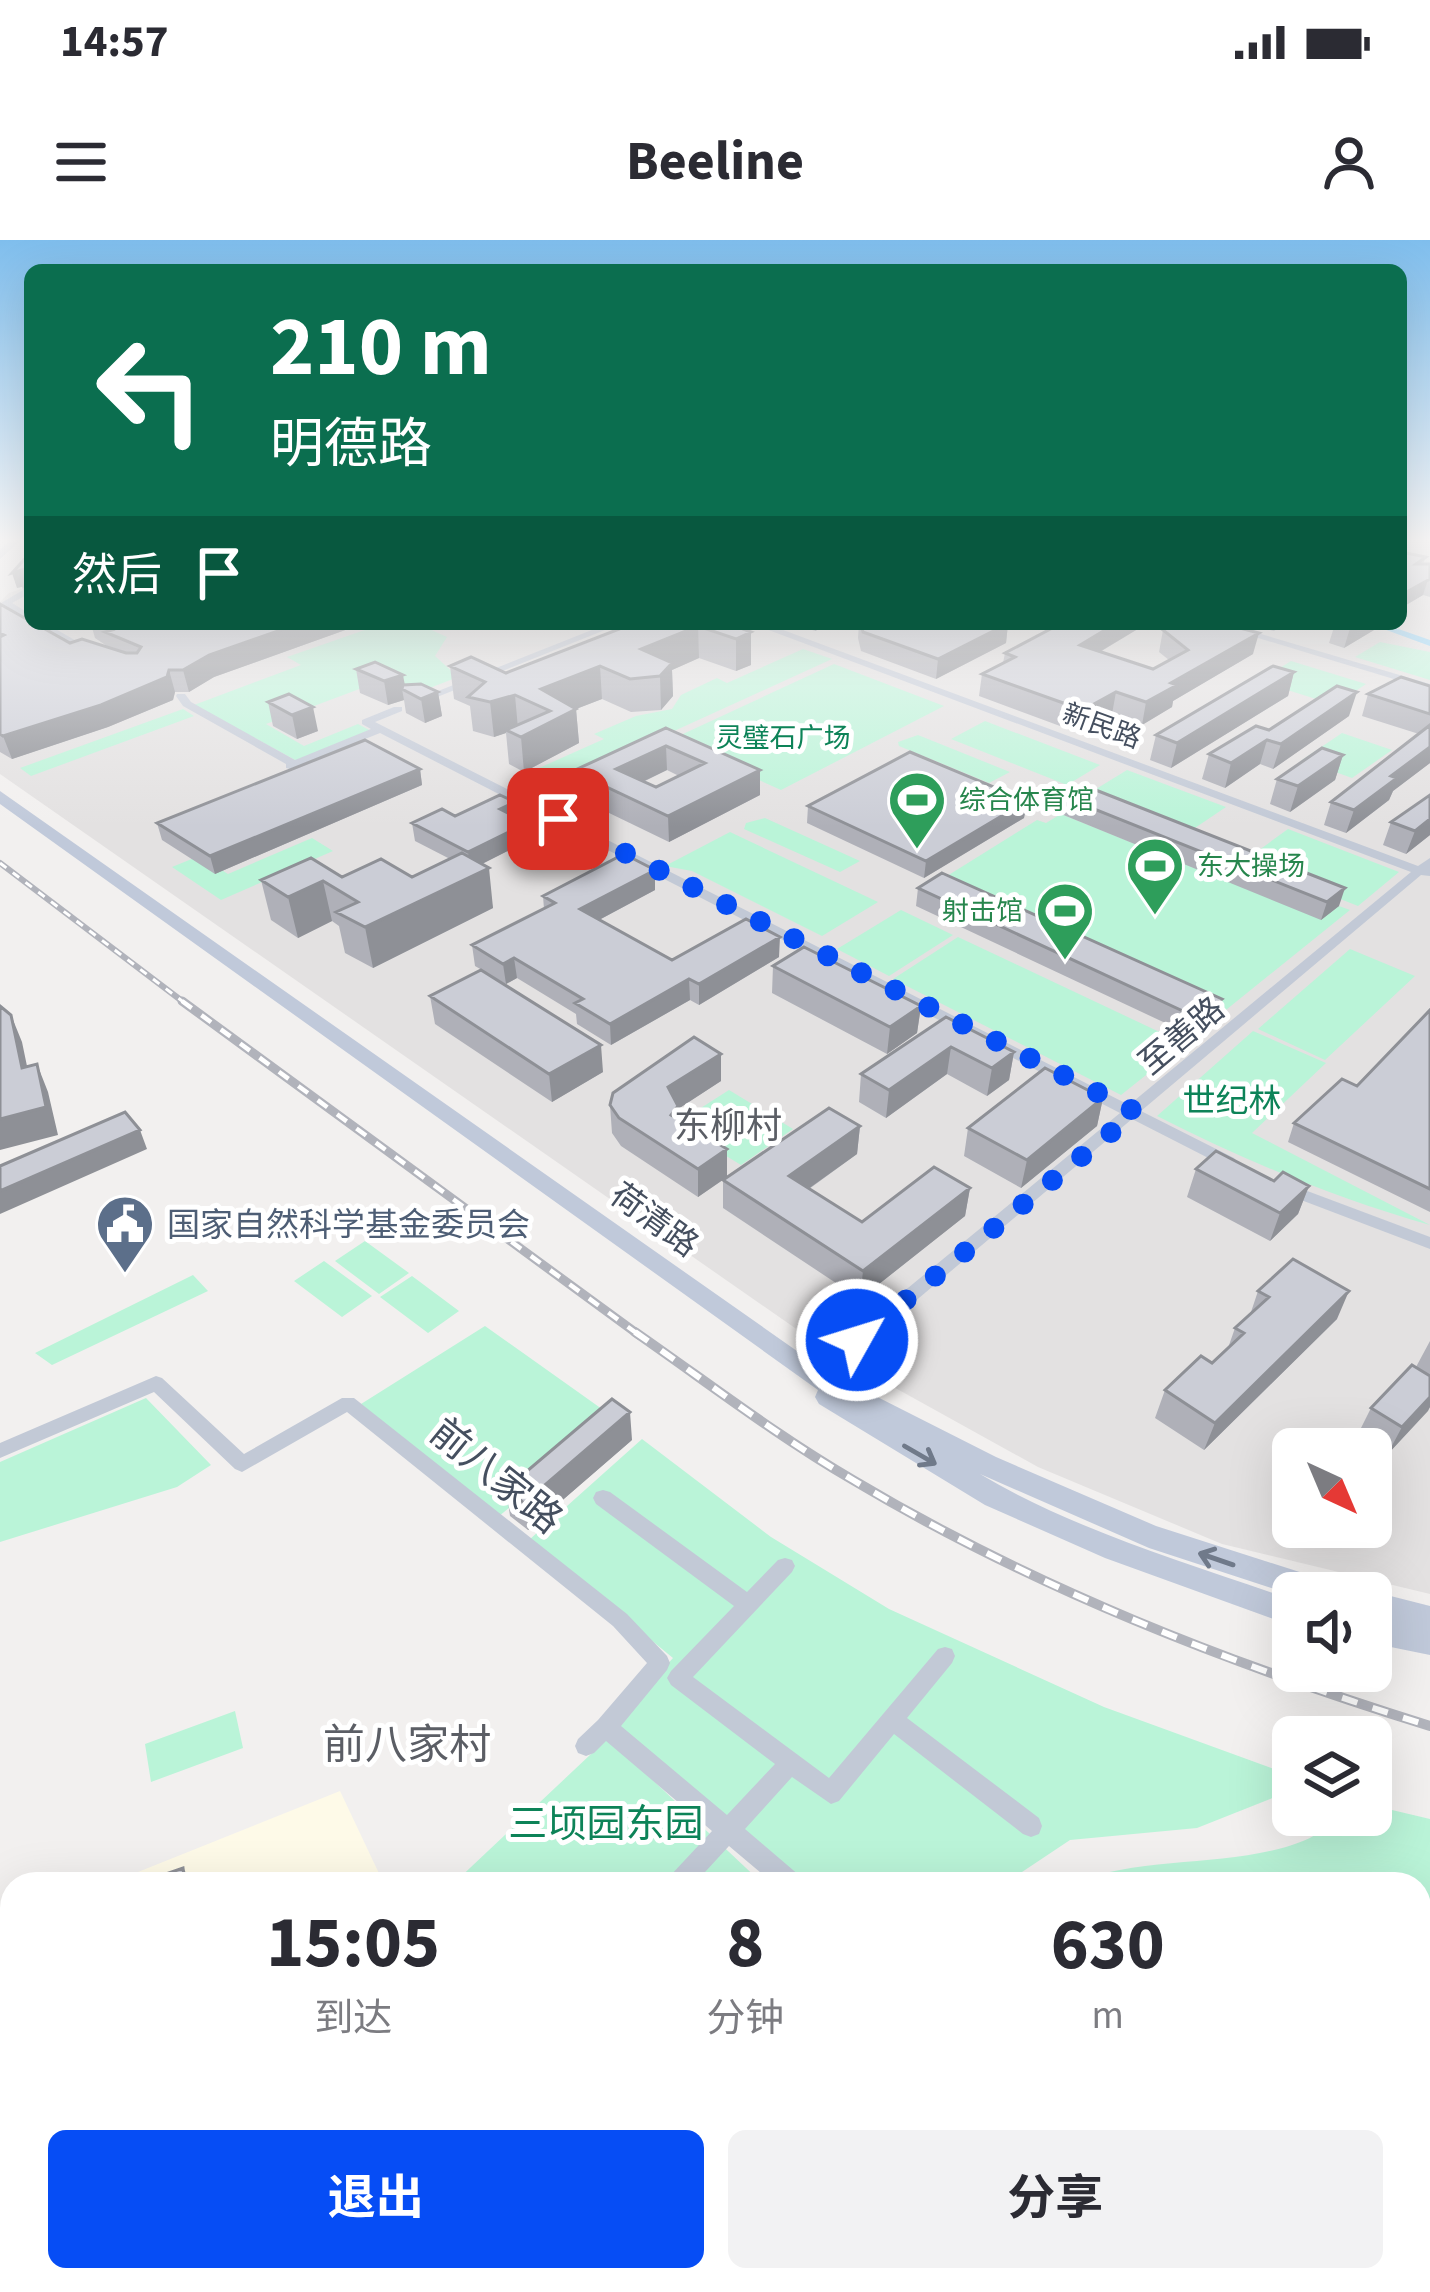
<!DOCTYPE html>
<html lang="zh">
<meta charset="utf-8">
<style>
:root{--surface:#fff;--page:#f2f2f3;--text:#2b2b33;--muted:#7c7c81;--accent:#064df5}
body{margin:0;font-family:"Source Sans 3","Noto Sans SC",sans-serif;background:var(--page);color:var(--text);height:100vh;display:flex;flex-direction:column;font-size:45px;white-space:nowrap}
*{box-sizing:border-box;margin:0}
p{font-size:39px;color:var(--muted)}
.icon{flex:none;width:66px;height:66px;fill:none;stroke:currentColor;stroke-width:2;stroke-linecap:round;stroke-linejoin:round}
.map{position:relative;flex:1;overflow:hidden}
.side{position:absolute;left:0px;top:1632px;width:1431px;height:420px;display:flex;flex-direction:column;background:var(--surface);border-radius:36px 36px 0 0;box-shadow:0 12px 48px #0002}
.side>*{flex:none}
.guide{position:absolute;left:24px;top:24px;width:1383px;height:366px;border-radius:18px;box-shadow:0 12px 48px #0002;background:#0b6e4f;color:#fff;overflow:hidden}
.needle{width:78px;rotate:136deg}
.controls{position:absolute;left:1272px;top:1188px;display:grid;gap:24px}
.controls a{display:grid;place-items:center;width:120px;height:120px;border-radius:18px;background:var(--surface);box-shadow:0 12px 48px #0002;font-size:60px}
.pin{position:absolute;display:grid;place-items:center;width:102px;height:102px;color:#fff;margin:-51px;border-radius:24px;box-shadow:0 6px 18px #0006}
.me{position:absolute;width:132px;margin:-66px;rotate:51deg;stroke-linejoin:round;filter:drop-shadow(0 0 9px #0008)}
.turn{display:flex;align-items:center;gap:42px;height:252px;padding:0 48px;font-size:54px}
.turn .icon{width:156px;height:156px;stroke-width:2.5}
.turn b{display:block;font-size:84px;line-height:102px}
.then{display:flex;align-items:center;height:114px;padding:0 48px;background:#0003;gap:24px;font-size:45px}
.eta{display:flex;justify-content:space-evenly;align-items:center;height:204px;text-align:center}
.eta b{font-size:72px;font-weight:700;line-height:84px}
.primary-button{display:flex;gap:24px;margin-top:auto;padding:24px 48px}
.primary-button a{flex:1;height:138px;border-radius:18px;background:var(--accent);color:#fff;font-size:48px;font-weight:700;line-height:138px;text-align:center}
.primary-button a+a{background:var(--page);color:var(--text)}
.status{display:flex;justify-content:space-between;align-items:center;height:84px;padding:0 60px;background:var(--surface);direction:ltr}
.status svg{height:33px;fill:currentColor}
header{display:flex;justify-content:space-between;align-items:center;height:156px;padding:0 48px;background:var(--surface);font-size:54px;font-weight:700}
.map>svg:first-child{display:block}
.commercial{fill:#fefae8}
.education{fill:#e3e1e1;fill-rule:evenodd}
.green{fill:#baf4d8}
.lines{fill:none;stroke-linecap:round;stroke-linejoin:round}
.canal{fill:#82cdf5;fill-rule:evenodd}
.minor{fill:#c2c9d6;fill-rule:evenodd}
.tertiary{fill:#c2c9d6;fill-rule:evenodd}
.secondary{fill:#c0c9da;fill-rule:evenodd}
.rail-far2-casing{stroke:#b1b3bb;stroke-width:6}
.rail-far1-casing{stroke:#b1b3bb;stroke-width:9}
.rail-casing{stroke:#b1b3bb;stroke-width:10}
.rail-far2{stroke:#fff;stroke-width:3;stroke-dasharray:8;stroke-linecap:butt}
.rail-far1{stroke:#fff;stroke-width:4.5;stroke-dasharray:12;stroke-linecap:butt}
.rail{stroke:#fff;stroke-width:6;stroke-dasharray:16;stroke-linecap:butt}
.wall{fill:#afb0b8;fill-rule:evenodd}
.shaded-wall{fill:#8e9096}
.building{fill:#cbcdd6;stroke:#8e9096;stroke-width:3;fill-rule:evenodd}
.oneway{stroke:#707a8a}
.route{stroke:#064df5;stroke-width:21;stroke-dasharray:0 37.8}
.labels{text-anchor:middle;stroke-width:10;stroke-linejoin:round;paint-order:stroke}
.far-street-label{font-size:27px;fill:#454f5f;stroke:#fff}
.far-park-label{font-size:27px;fill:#0d8358;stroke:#fff}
.far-leisure-label{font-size:27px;fill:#27864d;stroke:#fff;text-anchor:start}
.street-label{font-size:33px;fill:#454f5f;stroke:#fff}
.park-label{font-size:33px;fill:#0d8358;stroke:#fff}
.service-label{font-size:33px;fill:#4e5e75;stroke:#fff;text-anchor:start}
.neighbourhood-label{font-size:36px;fill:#5b5e65;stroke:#fff}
.near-street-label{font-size:39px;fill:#454f5f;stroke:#fff}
.near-park-label{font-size:39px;fill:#0d8358;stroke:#fff}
.near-neighbourhood-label{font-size:42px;fill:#5b5e65;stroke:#fff}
</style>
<div class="status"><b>14:57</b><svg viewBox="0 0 49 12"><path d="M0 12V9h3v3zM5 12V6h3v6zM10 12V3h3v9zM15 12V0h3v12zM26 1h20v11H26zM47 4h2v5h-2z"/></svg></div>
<header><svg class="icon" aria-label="menu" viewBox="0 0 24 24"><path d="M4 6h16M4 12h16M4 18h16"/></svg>Beeline<svg class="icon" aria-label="person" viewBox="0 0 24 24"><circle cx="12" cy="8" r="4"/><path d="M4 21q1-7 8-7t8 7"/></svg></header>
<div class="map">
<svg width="1430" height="2052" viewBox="0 0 1430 2052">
<rect width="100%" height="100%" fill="#f2f0ef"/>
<path class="commercial" d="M340,1551L384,1644H108Z"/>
<path class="education" d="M1401,300H1430V1354L1222,1304L1038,1227L825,1109L0,534V362L9,353L30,346V384H1401ZM1293,1209H1371V1287H1293Z"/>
<path class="green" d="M382,384H418L447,397L435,416L458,437L417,453L386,439L266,484L304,506L358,484L371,491L297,521L194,465L301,425L287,417Z
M1380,402L1430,412V440L1355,417Z
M803,409L832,419L536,554L510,541L604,499L594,494L636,476L672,469L681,455L717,438L727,443Z
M1291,421L1366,444L1335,465L1259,441Z
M834,424L944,466L781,550L670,500Z
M183,469L194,476L31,536L20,528Z
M985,481L1100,525L1067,545L951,499Z
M1342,493L1392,510L1352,538L1302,520Z
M918,495L1010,532L989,543L899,506L898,502Z
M1127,530L1226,567L1183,596L1083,557Z
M1061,574L1321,679L1339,666L1350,670L1216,778L939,641L1037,580L1046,583Z
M765,578L860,621L840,632L744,589L746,583Z
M1288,589L1399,632L1358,666L1244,621Z
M730,592L749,601L878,662L822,696L692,631L665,626Z
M312,598L333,611L221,660L172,627L199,616L228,634Z
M901,670L953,695L889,736L837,709Z
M958,697L1185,804L1121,855L893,739Z
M1350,709L1415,736L1325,820L1258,789Z
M1253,791L1326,823L1252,893L1430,985C1334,958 1246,921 1157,876Z
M729,850L793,889L741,925L695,897L693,873Z
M365,1001L409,1033L379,1054L335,1021Z
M324,1021L372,1056L342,1077L294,1041Z
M193,1035L208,1051L52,1125L35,1113Z
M412,1036L459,1071L428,1093L380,1057Z
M485,1086L616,1179L498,1277L361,1164Z
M146,1158L211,1225L177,1247L0,1302V1222Z
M642,1199L771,1297L889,1369L1104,1467L1293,1536V1550L1197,1588L1070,1600L1004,1644H806L614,1483L673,1418L529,1300Z
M235,1471L243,1508L151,1542L145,1504Z
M608,1498L763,1644H453Z
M1371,1565L1430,1579V2052H1247L1253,2040H1419V1644H1071C1144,1614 1233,1629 1303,1601C1337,1587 1328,1575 1371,1575Z"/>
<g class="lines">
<path class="canal" d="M1370,384H1384L1430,400V406Z"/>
<path class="minor" d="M30,346V353L12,363L30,374V381L1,363Z
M35,384H47L97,413L89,415Z
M607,384H620L422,463L413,461Z
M753,384H767L1418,626L1430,618V636L1421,635L1141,871L1234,918L1237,922L1234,926H1224L1132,879L863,1105H851L848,1100L851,1095L1120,873L380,493L290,529L286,528V524L183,466L176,456L177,454H185L191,462L295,520L371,489L362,484V480L394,467H402V471L375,482L1129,865L1411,632Z
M1212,384H1227L1430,444V450Z
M1286,943L1430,997V1009L1280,952L1278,948L1280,944Z
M156,1136L162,1138L244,1214L342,1158H354L627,1374L667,1416L670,1423L667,1430L621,1486L727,1575L775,1524L671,1445L667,1438L671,1431L734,1366L596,1264L593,1258L596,1252L603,1250L610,1252L747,1352L778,1320L785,1318L792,1320L795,1326L792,1332L693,1437L829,1538L938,1409L945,1407L952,1409L955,1416L952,1423L907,1478L1039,1578L1042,1586L1039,1594L1031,1597L1023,1594L894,1494L839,1561L831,1564L792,1537L745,1589L800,1636L804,1644H774L729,1606L694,1644H666L670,1636L712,1591L606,1501L594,1513L586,1516L578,1513L575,1506L578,1499L598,1480L647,1423L613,1386L347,1172L242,1232L235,1229L154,1152L0,1218V1203Z"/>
<path class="tertiary" d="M10,300H21L0,319V310Z
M208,2040H263L258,2052H203Z
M673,2040H714L719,2052H678Z"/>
<path class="secondary" d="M0,551L824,1130L996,1217L1156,1286L1337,1344L1342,1353L1293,1355L1149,1308L980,1234C1076,1291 1188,1323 1293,1360V1386L1105,1318L985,1265L819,1164L815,1157L818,1150L0,564Z
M1371,1351L1430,1366V1415L1371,1403V1353H1366Z"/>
<defs>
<path id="rail-far2" d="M0,623L186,764"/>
<path id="rail-far1" d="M182,761L639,1095"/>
<path id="rail" d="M635,1092C707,1142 777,1196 853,1240C1034,1348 1230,1424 1430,1486"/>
</defs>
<use href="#rail-far2" class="rail-far2-casing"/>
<use href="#rail-far1" class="rail-far1-casing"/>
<use href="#rail" class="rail-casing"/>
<use href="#rail-far2" class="rail-far2"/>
<use href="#rail-far1" class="rail-far1"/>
<use href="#rail" class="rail"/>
</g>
<path class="wall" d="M1401,312L1426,317L1423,324H1430V357L1423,355L1401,368Z
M30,313V362L27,360L22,347L17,348Z
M0,364L70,403L110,408L95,398L91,384H362L214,437L189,452H175L173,460L108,487L12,519L0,512Z
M626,384H730L751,425L736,431L699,418L672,430L673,456L661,470L631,472L602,459L576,469L579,503L524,532L509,524L506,493L494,497L473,491L470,466L454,459L450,426L506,433L626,386Z
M797,384H830L815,391Z
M859,384H1039L1026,390L1008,384L1006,403L936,439L861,411L858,398Z
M1146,384L1100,412L1153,429L1169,420L1159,412L1163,390L1253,414L1173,461L1172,467L1142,485L1112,474L1079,493L979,456L982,434L1003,423L1005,413Z
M1249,384H1285L1274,391Z
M1335,384H1376L1374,390L1344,408L1329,403Z
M356,429L405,445L438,452L442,476L425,483L406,473L404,460L388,465L360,453Z
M1294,432L1288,456L1171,528L1150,520L1156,495Z
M1430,446V523L1393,551L1389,560L1346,593L1324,585L1331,562L1419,494L1362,476L1368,454Z
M289,454L318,491L297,499L273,486L268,462Z
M1349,476L1273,529L1260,524L1225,548L1202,539L1209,514L1269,490Z
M666,488L760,555L669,602L574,556L573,531ZM667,530L679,536L656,547L643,542Z
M1343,515L1335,540L1290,572L1270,564L1277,539Z
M420,529L422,545L215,634L162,600L157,583Z
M1430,555V595L1406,614L1383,605L1391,582Z
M1064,557L1339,666L1321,680L1061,574Z
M1027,561L1024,578L924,638L807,583L808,566Z
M455,576L517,578L527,583L529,600L482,624L493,668L373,728L345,713L339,686L332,681L298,698L271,680L261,640L342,637H412L450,619L415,601L412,583Z
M655,630V650L599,680L672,720L779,717L699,765L690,760L611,805L577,784L576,774L517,738L506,744L475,726L472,705L544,669L543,656Z
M918,648L1222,759L1216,778L1193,796L916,666Z
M773,726L921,766L917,793L887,814L772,753Z
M430,756L603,832L552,862L435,784Z
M1430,770V972L1288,902L1294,883L1357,846Z
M946,777L1014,812L1009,840L987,856L947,834L886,878L859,862L861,834Z
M721,814V841L678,869V879L727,909V937L698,957L621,906L612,893L610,865Z
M1103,858L1097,886L1021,948L964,916L968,888Z
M860,886L857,914L809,949L862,982L970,948L965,976L860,1059L723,968V940Z
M1196,929L1274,941L1309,946L1298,974L1270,1001L1187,957Z
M1258,1051L1337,1079L1204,1210L1155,1178L1165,1150L1212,1123L1228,1108L1235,1088L1250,1075Z
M1430,1101V1167L1387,1215L1357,1196L1371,1168L1416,1127Z
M632,1200L528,1290L510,1276L506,1249Z"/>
<path class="shaded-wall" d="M29,328L30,344L17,348L12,333Z
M1428,339L1423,355L1401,368V355Z
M298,384H362L214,437L189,452L183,430L209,415Z
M815,384H830L815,391Z
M1008,384L1006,403L936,439L938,419Z
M1115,384H1146L1076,426L1080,405Z
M1376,384L1374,390L1344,408L1351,385Z
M698,386L699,418L672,430L673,456L661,470L660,436L641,409Z
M751,392V425L736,431V399Z
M1259,393L1253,414L1173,461L1172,467L1142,485L1146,462L1171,443Z
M600,426L602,459L576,469L579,503L524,532L521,497L574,470L541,449Z
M169,430L175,452L173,460L108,487L12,519L3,496Z
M1294,432L1288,456L1171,528L1177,503Z
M403,435L406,451L402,449L404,460L388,465L384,441Z
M438,452L442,476L425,483L421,459Z
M1116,452L1112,474L1079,493L1083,470Z
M1357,452L1349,476L1273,529L1281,504Z
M515,455L518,489L506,490V493L494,497L490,462Z
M313,467L318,491L297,499L292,475Z
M1267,500L1260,524L1225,548L1231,523Z
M666,506L667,530L617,554L616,529Z
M1430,507V523L1393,551L1389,560L1346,593L1354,570L1391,536Z
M1343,515L1335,540L1290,572L1298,546Z
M420,529L422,545L215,634L210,616Z
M760,530V555L669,602L668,576Z
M1027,561L1024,578L924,638L926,621Z
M515,562L517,579L500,569Z
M1430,579V595L1406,614L1415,591Z
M527,583L529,600L470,630L468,612Z
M489,628L493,668L373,728L365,687Z
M655,630V650L582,689L580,669Z
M323,641L332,681L298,698L288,657Z
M1345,648L1339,666L1321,680L1327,662Z
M780,697L779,717L699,765V744Z
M514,718L517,738L506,744L503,724Z
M689,739L690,760L611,805L610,784Z
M1222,759L1216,778L1193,796L1198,778Z
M921,766L917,793L887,814L890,787Z
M11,775L22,802L33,855L22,828Z
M601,805L603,832L552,862L549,834Z
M951,807L947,834L886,878L889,850Z
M1014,812L1009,840L987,856L992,828Z
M721,814V841L678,869L679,894L672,903L668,847Z
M37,824L48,852L58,895L0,910V879Z
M1103,858L1097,886L1021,948L1027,920Z
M860,886L857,914L787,964L789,936Z
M140,890L147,909L0,974V951Z
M727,909V937L698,957V929Z
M1309,946L1298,974L1270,1001L1280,973Z
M970,948L965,976L860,1059L863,1031Z
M1349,1051L1337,1079L1204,1210L1215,1183Z
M1430,1157V1167L1428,1171L1387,1215L1402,1187Z
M630,1172L632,1200L528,1290L524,1263Z
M183,1628L193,1644H185Z"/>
<path class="building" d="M1401,312L1426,317L1416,324H1430V339L1401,355Z
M30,313V350L22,345L30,338L29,328L12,333Z
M0,364L30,381V384H36L70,403L82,399L126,413H137L141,407L105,392L112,390L102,384H298L209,415L183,430H169L167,437L101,465L3,496L0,494V397L4,395L0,393Z
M632,384H730L751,392L736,399L698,386L641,409L672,423L660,436L630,439L600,426L541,449L576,469L521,497L506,490L550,471L515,455L490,462L468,457L485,442L450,426L471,417L506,433Z
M861,384H1007L938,419L863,392Z
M1060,384H1115L1080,405L1153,429L1188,410L1163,390L1170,384H1224L1259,393L1171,443L1177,445L1146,462L1116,452L1083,470L982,434L1015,417L1005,413Z
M375,422L403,435L384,441L356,429Z
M1273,426L1294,432L1177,503L1156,495Z
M1401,437L1430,446V474L1368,454Z
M421,444L438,452L421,459L402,449L403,445Z
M1337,446L1357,452L1281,504L1267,500L1231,523L1209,514L1256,486L1269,490Z
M289,454L313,467L292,475L268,462Z
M1430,485V507L1391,536L1397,538L1354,570L1331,562Z
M666,488L760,530L668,576L573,531ZM666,506L705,523L656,547L616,529Z
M365,500L420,529L210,616L157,583Z
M1322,508L1343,515L1298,546L1277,539Z
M910,512L1027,561L926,621L808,566Z
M1083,545L1345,648L1327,662L1064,557Z
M500,555L515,562L500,569L527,583L468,612L412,583L442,569L455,576Z
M1430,555V579L1415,591L1391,582Z
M462,613L489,628L365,687L336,672L358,662L323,641L288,657L261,640L311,618L342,637L381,619L412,637Z
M624,614L655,630L580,669L672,720L746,679L780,697L699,744L689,739L610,784L575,763L583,759L514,718L503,724L472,705L555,663L543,656Z
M942,633L1222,759L1198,778L918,648Z
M804,707L921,766L890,787L773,726Z
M481,730L601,805L549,834L430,756Z
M0,766L11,775L22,828L37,824L46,867L0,879Z
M1430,770V949L1294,883L1342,839L1357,846Z
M946,777L1014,812L992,828L951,807L889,850L861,834Z
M694,797L721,814L668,847L678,866L671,875L727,909L698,929L619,878L610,865L613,853Z
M1045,828L1103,858L1027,920L968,888Z
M829,868L860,886L789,936L862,982L934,927L970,948L863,1031L723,940Z
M125,872L140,890L0,951V926Z
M1216,911L1274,941L1283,932L1309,946L1280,973L1196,929Z
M1293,1019L1349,1051L1215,1183L1165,1150L1201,1116L1212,1123L1244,1093L1235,1088L1269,1057L1258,1051Z
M1412,1125L1430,1136V1157L1402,1187L1371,1168Z
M612,1159L630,1172L524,1263L506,1249Z
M183,1628L185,1644H137Z"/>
<defs><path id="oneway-shaft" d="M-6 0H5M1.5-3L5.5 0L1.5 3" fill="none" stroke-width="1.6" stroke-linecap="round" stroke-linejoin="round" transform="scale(3)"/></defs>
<g class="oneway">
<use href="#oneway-shaft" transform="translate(920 1215) rotate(30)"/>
<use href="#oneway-shaft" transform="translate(1216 1319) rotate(-161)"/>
</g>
<linearGradient id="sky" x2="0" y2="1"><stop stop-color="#7fbeed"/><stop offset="0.51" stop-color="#f9f8f8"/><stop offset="1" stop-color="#f9f8f8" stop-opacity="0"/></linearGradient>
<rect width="1430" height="587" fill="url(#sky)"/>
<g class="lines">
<path class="route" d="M558,579L1136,872L857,1100"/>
</g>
<defs>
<symbol id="stadium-pin" viewBox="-11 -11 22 30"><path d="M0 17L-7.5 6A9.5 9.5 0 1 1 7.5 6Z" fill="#2e9e5b" stroke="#fff"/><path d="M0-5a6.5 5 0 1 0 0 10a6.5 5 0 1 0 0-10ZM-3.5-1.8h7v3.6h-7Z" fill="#fff"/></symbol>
<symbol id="civic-pin" viewBox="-11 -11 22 30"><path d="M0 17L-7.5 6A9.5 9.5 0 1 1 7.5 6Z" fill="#5c6f8a" stroke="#fff"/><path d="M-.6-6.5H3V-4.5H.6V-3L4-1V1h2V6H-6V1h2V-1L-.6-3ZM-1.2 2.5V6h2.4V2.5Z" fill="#fff"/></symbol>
</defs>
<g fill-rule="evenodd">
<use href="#stadium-pin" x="884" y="527" width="66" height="90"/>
<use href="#stadium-pin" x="1122" y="593" width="66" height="90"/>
<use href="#stadium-pin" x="1032" y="638" width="66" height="90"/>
<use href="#civic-pin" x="92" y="951" width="66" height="90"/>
</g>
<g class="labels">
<g class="far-street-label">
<text transform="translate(1102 486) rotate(20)" y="9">新民路</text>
</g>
<g class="far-park-label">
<text x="783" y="507">灵璧石广场</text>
</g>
<g class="far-leisure-label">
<text x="959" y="569">综合体育馆</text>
<text x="1197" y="635">东大操场</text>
<text x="1023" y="680" text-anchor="end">射击馆</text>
</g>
<g class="street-label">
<text transform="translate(1181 795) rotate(-40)" y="12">至善路</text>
<text transform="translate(655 979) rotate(36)" y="12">荷清路</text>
</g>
<g class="park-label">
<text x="1232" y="872">世纪林</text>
</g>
<g class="service-label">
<text x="167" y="996">国家自然科学基金委员会</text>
</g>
<g class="neighbourhood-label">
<text x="728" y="898">东柳村</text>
</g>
<g class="near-street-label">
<text transform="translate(497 1235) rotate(39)" y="14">前八家路</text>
</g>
<g class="near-park-label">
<text x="606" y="1597">三顷园东园</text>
</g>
<g class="near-neighbourhood-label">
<text x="407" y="1519">前八家村</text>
</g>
</g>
</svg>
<div class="controls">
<a><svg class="needle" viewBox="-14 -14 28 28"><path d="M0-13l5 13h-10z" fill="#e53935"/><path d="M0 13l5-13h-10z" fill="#7c7c81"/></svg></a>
<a><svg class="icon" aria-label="sound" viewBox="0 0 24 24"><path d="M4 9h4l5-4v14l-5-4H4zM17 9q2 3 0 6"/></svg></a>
<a><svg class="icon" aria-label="layers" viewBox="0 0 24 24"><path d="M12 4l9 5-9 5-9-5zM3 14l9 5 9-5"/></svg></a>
</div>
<div class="pin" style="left:558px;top:579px;background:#d93025"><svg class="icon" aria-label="arrive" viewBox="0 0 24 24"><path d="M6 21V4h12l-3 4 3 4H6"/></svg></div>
<svg class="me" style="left:857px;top:1100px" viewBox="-20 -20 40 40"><circle r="17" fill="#064df5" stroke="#fff" stroke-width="3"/><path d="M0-11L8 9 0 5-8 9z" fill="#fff"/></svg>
<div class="guide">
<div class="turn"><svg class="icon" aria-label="left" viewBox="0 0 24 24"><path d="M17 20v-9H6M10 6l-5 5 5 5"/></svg><div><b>210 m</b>明德路</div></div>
<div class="then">然后<svg class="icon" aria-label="arrive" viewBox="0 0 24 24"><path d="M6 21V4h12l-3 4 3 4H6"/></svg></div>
</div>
<section class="side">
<div class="eta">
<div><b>15:05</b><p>到达</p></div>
<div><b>8</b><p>分钟</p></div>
<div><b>630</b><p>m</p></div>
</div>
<div class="primary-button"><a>退出</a><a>分享</a></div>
</section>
</div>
